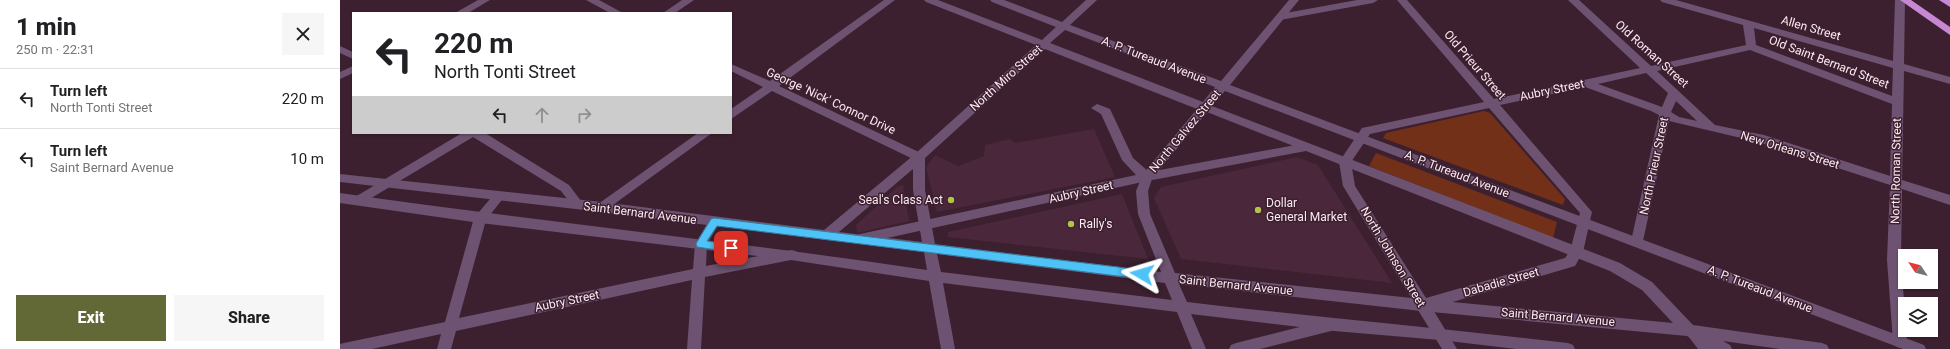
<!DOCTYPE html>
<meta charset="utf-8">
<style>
:root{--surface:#fff;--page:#f6f6f6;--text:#202124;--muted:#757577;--line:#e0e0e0;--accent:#626936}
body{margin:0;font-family:Roboto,sans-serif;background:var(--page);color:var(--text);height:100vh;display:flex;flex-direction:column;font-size:15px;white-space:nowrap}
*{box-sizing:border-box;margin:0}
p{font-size:13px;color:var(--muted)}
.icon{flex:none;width:22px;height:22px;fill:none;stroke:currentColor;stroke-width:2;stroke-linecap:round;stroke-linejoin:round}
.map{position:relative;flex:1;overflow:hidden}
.details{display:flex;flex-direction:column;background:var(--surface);width:340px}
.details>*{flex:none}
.guide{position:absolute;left:12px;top:12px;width:380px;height:122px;border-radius:0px;box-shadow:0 1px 3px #0004;background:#fff;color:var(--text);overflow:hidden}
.needle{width:26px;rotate:305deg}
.fabs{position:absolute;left:1558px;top:249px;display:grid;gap:8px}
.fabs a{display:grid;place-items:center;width:40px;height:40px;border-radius:0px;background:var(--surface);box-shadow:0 1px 3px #0004;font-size:20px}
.pin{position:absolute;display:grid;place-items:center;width:34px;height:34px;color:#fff;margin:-17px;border-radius:8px;box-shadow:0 2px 6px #0006}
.me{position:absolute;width:44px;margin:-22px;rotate:277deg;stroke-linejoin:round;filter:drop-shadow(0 0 3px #0008)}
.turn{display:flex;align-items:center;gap:14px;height:84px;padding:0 16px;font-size:18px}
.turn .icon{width:52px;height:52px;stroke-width:2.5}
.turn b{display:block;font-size:28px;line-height:34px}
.lanes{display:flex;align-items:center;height:38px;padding:0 16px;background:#0003;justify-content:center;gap:20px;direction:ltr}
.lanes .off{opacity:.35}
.round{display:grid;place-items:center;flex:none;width:42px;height:42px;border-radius:0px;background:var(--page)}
.overview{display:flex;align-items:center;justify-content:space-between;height:68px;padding:0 16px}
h1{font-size:24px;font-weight:800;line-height:30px}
.button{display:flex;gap:8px;margin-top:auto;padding:8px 16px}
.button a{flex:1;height:46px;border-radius:0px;background:var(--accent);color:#fff;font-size:16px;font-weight:800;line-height:46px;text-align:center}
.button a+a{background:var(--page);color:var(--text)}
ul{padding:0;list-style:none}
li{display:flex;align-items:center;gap:12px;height:60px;padding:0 16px;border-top:1px solid var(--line)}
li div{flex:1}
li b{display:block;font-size:15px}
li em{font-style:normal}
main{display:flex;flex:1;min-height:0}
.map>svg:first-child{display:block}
.built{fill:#4a273a}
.green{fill:#733019}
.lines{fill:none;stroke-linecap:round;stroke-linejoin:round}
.minor{fill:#6d5371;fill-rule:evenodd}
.tertiary{fill:#6d5371;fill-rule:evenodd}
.motorway{fill:#c887d3;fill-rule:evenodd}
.route{fill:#4fc3f7;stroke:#337fa1}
.poi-dot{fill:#b3c24b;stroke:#3c202f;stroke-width:1.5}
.labels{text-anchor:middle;stroke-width:3;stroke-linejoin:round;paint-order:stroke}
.street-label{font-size:12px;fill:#fce9f2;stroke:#3c202f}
.poi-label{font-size:12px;fill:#fce9f2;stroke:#3c202f;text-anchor:start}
</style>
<main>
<section class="details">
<div class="overview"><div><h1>1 min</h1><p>250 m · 22:31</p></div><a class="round"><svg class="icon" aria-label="close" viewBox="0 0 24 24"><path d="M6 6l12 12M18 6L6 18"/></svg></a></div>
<ul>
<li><svg class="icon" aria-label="left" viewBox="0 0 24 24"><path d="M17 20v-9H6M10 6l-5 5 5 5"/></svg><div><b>Turn left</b><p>North Tonti Street</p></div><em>220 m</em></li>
<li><svg class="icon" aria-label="left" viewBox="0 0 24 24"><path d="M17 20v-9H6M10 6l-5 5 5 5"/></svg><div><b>Turn left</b><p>Saint Bernard Avenue</p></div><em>10 m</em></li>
</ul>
<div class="button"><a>Exit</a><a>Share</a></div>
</section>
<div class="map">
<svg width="1610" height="349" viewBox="0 0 1610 349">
<rect width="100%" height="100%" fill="#3c202f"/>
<path class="built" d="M754,129L775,177L597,212L587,171V166L595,155L618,166L644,156L645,145L670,139L675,143Z
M957,157L978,165L1052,283L841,259L814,198L821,187Z
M563,185L569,221L517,233L516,225L557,187Z
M782,194L808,259L608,237V232Z"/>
<path class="green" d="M1144,111L1150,113L1225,199L1223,205L1043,138L1046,133Z
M1036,153L1217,222L1213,238L1029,166Z"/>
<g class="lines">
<path class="minor" d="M138,0H150L128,13H115Z
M246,0H259L283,13H270Z
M342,0H354L335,13H323Z
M544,0H555L439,86L583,154L585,157L583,160H575L432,91L391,119V109L423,87L391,71V64L430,81Z
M1017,0H1038L1033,3L940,20L935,17L940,14Z
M1057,0H1067L1154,99L1300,68L1228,0H1239L1311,66L1406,45L1403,25L1322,2L1320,0H1336L1553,61L1555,0H1565L1564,64L1610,77V84L1564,71L1562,180L1610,195V205L1562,189L1561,260L1567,342L1565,346L1560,348L1555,346L1553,342L1547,260L1550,185L1418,142L1329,121L1303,241L1302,245L1297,246L1292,245L1291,241L1319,115L1311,111L1245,87L1160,105L1252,212L1243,252L1235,266L1092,308L1117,349H1102L1078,310L1076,309L1075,304L1003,186L999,162L1022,128L1144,102ZM1414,28L1553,68L1552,96L1416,45ZM1410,50L1552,104L1550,176L1424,135L1375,125L1317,71ZM1306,73L1328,93L1322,107L1258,84ZM1336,101L1357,121L1339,117L1331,112ZM1149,108L1240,213L1230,251L1225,258L1086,298L1015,186L1011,162L1030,134Z
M0,46L13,52V59L0,53Z
M13,66V73L0,79V72Z
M757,104L770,109L793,158L809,172L966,143L970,144L972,147L970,150L966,151L807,181L520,244L515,242L514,239L515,236L520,234L796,175L782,160L761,114L751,108Z
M122,133H145L229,185L244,205L242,208H234L221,191L133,137L23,203H15L13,200L15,197Z
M358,133H372L266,210H258L256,207L258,204Z
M159,191L163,193L165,196L146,220L119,318L353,269L355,244L370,219L374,217L378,219L380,222L367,244L366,266L451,250L456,251L458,255L456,259L451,260L365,277L361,349H347L352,280L116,331L111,349H97L101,334L32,349H0V344L4,343L105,322L134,218L155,193Z
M991,319L996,321L998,325L996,329L991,331L920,349H889L891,345L896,343Z
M1352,326L1357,328L1374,349H1358L1345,332L1347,328Z"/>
<path class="tertiary" d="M584,0H598L702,40L716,27L652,2L650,0H664L722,22L746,0H757L730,25L881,81L949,0H959L890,85L1584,345L1586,349H1563L885,91L872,106L1280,263L1312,282L1353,325L1482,343L1487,345L1489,349H1440L1383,341L1390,345L1392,349H1372L1347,336L1081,311L839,284L847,302C974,317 1101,328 1228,343L1233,345L1235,349H1176L1100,340L994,331L851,314L866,349H852L837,312L603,283L615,349H601L589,281L451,260L140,223L0,203V193C195,221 392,241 587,270L584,252L262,212L0,182V174L262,202L484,230L575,154L696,45L586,2ZM725,30L875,87L863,102L710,43ZM705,49L857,109L803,174L796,191L798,214L821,272L595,244L585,190V158ZM867,112L1270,271L1302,290L1333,323L1081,299L835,273L810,214L808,191L812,179ZM573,169V190L582,242L499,232ZM597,254L825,283L832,300L601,272Z"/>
<path class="motorway" d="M1560,0H1571L1610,27V35Z
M1599,0H1610V7Z"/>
</g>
<path class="route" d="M374,218L802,270L807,274L802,279L377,226L367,241L394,245L396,248L394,251L391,252L357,247L356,244L357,242L371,219Z"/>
<g class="poi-dot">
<circle cx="611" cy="200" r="4"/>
<circle cx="918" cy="210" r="4"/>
<circle cx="731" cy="224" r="4"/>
</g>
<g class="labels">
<g class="street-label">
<text transform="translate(1471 28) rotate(16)" y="4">Allen Street</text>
<text transform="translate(1312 54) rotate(42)" y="4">Old Roman Street</text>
<text transform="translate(814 60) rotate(21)" y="4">A. P. Tureaud Avenue</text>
<text transform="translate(1489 62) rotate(21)" y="4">Old Saint Bernard Street</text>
<text transform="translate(1135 65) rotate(49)" y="4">Old Prieur Street</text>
<text transform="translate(666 78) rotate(-42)" y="4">North Miro Street</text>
<text transform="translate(1212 90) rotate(-12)" y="4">Aubry Street</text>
<text transform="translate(491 101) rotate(25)" y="4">George 'Nick' Connor Drive</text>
<text transform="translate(845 131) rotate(-50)" y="4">North Galvez Street</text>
<text transform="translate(1450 150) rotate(17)" y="4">New Orleans Street</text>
<text transform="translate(1314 166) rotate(-78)" y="4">North Prieur Street</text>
<text transform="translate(1556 171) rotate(-89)" y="4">North Roman Street</text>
<text transform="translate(1117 174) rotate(21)" y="4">A. P. Tureaud Avenue</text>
<text transform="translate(741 192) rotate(-13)" y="4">Aubry Street</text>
<text transform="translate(300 213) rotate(7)" y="4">Saint Bernard Avenue</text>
<text transform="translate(1053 257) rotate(59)" y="4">North Johnson Street</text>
<text transform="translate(1161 282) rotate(-16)" y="4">Dabadie Street</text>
<text transform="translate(896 285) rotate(6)" y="4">Saint Bernard Avenue</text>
<text transform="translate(1420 289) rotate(21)" y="4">A. P. Tureaud Avenue</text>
<text transform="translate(227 301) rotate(-12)" y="4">Aubry Street</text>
<text transform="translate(1218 317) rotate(5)" y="4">Saint Bernard Avenue</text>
</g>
<g class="poi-label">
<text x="603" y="204" text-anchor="end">Seal's Class Act</text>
<text x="926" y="207">Dollar<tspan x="926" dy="14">General Market</tspan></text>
<text x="739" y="228">Rally's</text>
</g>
</g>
</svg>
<div class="fabs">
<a><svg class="needle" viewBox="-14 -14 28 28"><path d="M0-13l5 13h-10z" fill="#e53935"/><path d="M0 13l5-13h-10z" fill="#757577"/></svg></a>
<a><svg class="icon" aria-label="layers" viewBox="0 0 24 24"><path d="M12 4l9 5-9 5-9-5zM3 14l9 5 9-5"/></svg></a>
</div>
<div class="pin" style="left:391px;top:248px;background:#d93025"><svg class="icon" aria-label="arrive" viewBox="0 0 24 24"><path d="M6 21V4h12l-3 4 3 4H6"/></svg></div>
<svg class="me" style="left:802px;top:274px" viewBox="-20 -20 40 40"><path d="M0-17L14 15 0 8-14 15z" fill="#4fc3f7" stroke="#fff" stroke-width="4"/></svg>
<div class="guide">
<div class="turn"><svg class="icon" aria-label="left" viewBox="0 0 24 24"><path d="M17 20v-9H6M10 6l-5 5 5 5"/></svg><div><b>220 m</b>North Tonti Street</div></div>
<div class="lanes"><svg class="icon" aria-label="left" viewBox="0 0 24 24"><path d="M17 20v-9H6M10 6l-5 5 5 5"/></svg><svg class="icon off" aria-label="ahead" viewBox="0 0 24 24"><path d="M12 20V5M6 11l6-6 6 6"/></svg><svg class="icon off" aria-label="right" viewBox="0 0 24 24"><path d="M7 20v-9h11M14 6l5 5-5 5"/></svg></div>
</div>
</div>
</main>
